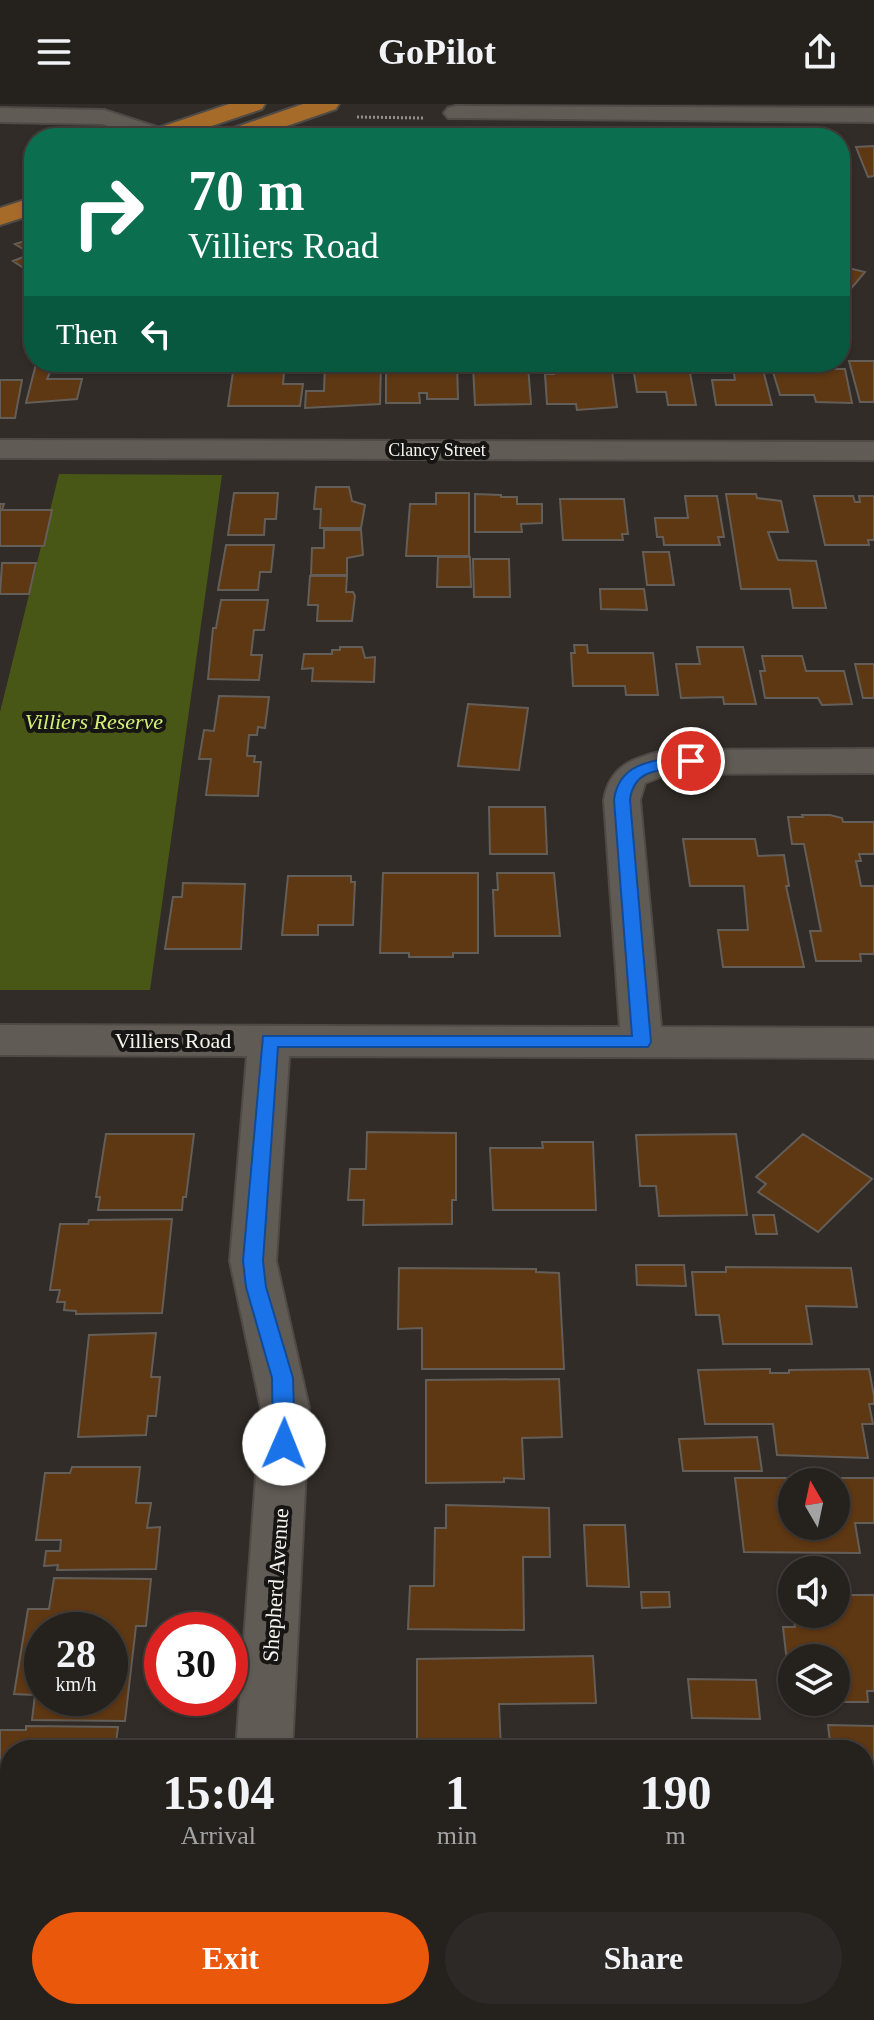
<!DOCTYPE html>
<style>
:root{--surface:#25211d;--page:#2d2926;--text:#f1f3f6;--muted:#a3a3a4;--line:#423e3b;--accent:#ea580c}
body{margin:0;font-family:"Times New Roman",serif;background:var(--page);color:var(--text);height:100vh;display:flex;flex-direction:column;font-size:30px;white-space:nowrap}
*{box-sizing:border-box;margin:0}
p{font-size:26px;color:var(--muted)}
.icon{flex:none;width:44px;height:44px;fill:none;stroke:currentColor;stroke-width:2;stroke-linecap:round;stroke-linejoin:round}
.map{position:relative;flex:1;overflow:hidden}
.drawer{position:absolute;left:0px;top:1636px;width:874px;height:280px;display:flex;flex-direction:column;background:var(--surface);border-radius:32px 32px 0 0;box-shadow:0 2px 6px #0004,0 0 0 2px var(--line)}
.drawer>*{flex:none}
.hud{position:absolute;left:24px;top:24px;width:826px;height:244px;border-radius:32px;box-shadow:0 2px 6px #0004,0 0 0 2px var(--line);background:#0b6e4f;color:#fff;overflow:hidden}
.needle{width:52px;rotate:351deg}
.fabs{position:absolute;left:778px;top:1364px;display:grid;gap:16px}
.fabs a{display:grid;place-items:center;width:72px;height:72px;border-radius:50%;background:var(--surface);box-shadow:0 2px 6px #0004,0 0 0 2px var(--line);font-size:40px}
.speed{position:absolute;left:24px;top:1508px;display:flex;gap:16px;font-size:40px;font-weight:700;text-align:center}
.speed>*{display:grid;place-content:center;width:104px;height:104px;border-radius:50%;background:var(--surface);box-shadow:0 2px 6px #0004,0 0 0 2px var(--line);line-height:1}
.speed small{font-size:20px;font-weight:400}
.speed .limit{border:12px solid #d22;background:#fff;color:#111}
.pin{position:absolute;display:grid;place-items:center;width:68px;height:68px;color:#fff;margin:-34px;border:4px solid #fff;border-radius:50%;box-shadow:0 2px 8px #0007}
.me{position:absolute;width:88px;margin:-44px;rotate:1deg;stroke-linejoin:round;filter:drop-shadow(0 0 6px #0008)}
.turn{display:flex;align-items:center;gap:28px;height:168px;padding:0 32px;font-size:36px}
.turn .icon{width:104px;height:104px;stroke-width:2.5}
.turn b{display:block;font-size:56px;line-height:68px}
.then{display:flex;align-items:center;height:76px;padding:0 32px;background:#0003;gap:16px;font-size:30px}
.eta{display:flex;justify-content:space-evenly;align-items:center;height:136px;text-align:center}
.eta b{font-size:48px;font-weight:700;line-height:56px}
.primary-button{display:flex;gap:16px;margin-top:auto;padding:16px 32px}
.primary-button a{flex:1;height:92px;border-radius:48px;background:var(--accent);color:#fff;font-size:32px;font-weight:700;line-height:92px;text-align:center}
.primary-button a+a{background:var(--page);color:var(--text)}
header{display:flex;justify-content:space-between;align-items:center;height:104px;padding:0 32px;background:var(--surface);font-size:36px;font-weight:700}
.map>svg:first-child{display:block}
.green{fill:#495716}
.building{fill:#5e3713;stroke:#645e59;stroke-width:2;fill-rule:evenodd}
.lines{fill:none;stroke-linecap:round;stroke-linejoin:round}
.minor-casing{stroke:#4e4a46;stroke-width:4}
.primary-casing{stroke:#4e4a46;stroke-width:4}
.path{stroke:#938f8b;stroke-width:3;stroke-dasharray:2 2;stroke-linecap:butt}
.minor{fill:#615b55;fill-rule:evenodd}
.primary{fill:#a66b29;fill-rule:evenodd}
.route{fill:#1a73e8;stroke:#114b97;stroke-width:2}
.labels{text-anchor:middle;stroke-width:8;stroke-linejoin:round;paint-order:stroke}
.far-street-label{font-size:18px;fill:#f6f3ef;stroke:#171513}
.park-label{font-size:22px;font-style:italic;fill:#d4f276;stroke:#171513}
.street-label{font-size:22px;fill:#f6f3ef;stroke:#171513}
</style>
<header><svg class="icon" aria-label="menu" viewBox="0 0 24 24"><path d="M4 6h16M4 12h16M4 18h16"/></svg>GoPilot<svg class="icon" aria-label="share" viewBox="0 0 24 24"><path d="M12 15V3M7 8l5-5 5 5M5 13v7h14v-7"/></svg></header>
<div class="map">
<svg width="874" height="1916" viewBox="0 0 874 1916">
<rect width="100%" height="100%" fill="#312c27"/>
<path class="green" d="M59,370L222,371L150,886H0V608Z"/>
<path class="building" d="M840,42H845L851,66H840Z
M874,42V72L868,73L856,43Z
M34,134V171L13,157L31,150L15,140Z
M840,162L865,168L849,187L840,185Z
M849,257H874V298H860Z
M325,258H381L380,300L305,304L306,287H324Z
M386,258H457L458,295H427V289H419L420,299H386Z
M732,258H761L772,301H716L712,276H735Z
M770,258H817L819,265H845L852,299L816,298L814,291H780Z
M36,260H54L47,275H82L77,295L26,299Z
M554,260H611L617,303L577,306L576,300H547L545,270H554Z
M473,262H528L531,300L475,301Z
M233,268H284L283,280H303L300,302H228Z
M634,269H690L696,301H668L666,288H637Z
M0,276H22L15,314H0Z
M316,383H349L352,397L365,401L361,424H320L321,405H314Z
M234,389H278L276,415H265L264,431H228Z
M436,389H469V452H406L410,400H436Z
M475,390L501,391V393H517V400H542V419L521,420L522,428H475Z
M726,390H756L757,394L781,397L788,428H768L778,456L816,457L826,504H793L790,485H741Z
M685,392H717L724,433H718L720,441H664L663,433H657L655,414H688Z
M814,392H853L855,398H860L859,392H874V436H868L869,441H825Z
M560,395H624L628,430H622L623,436H563Z
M0,400H4L2,406H52L44,442H0Z
M324,426H361L363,451L347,454V471H311L312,444H324Z
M226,441H274L271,468H260L258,486H218Z
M643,448H669L674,481H647Z
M438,453H470L471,483H437Z
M473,455H509L510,493H474Z
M2,459H36L29,490H0Z
M310,472H347L346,488H353L355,492L352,517H317L318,501H308Z
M600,485H644L647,506L601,505Z
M221,496H268L264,526H254L251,551H262L259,576L208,575L213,524H216Z
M574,541H587L588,549H653L658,591H626L625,582H573L571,549H575Z
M340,543H362L365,554L375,553L374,578L312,577L313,564L302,565L304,550H332V546H340Z
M697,543H743L756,600H724L723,593L681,594L676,560H700Z
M762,552H802L806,567H844L852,600L822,601L818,594H765L760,567H765Z
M855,560H874V594H863Z
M219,592L269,593L265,624L258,623L257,631H249L247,652H255L254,658H261L258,692L206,691L211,655H199L204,626L214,627Z
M468,600L528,604L519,666L458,662Z
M489,703H545L547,750H490Z
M802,711H830L842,714L843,718H874V750H859L861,757H856L861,782H874V850H860L861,857H816L810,827H821L804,740H792L788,713H803Z
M683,735H755L758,752L784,751L789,782H786L804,863H723L718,826H748L744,782H690Z
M383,769H478V849H453V853H409V849H380Z
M497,769H554L560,832H495L493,786H498Z
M288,772H351V778H355L353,821H318V831H282Z
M183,779L245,780L241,845H165L173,793H182Z
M367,1028L456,1029V1096H452V1120L363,1121L364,1096H348L350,1065H366Z
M106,1030H194L186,1093H183L182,1106H98L100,1093H96Z
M736,1030L747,1111L659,1112L656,1082H640L636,1031Z
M803,1030L872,1075L818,1128L758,1088L766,1080L756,1073Z
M542,1038H593L596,1106H493L490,1044H543Z
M753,1111H774L777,1130H756Z
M172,1115L162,1209L76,1210V1207L64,1206L65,1198H57L60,1186H50L60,1120H88L89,1116Z
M636,1161H684L686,1182L637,1181Z
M726,1163L851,1164L857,1203L806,1202L812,1240H723L719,1211H696L692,1168H726Z
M399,1164L536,1165V1168L559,1169L564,1265H422V1224L398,1225Z
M156,1229L151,1273H160L156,1312H148L146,1331L78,1333L89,1231Z
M770,1265V1269H789V1266L869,1265L874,1292V1300H869L873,1320H862L868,1354L777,1351L773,1320H705L698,1266Z
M559,1275L562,1333L522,1334L524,1375L504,1374V1378L426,1379V1276Z
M757,1333L762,1367H683L679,1335Z
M72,1363H140L136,1399H151L147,1424L160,1423L156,1465L57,1466L58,1461L44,1462L46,1447H60L61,1436H36L45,1369H70Z
M735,1374H874V1419H855L860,1449L744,1448ZM792,1378H836V1422H792Z
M446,1401L549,1404L550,1453H523L524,1526L408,1525L410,1482H434L435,1424H446Z
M584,1421H625L629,1483L587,1482Z
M54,1474L151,1475L146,1522H136L125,1617L32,1616L35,1591L14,1590L28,1505H49ZM42,1526H110V1594H42Z
M641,1488H669L670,1503L642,1504Z
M836,1491H874V1587H867L868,1598H836V1554H792L790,1585L783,1523H795L793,1510H836Z
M593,1552L596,1599L499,1600L501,1646H417V1555Z
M688,1575L756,1576L760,1615L692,1614Z
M828,1621L874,1622V1751H864V1646H831Z
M26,1622L118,1623L115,1646H10V1684H0V1626H26Z
M864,1764H874V1908L832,1909V1906H864Z
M10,1826V1906H66L65,1916H0V1831Z
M431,1906H523L536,1916H424Z"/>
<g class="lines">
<defs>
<path id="minor" d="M456,2L874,4V18L448,14L444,9L448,4Z
M0,4L104,6L175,29L179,34H143L102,20L0,18Z
M0,336L874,338V356L0,354Z
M874,645V669L668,670L645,679L640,696L661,923L874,924V954L289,952L276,1157L309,1304L292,1646H236L261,1304L230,1157L247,952L0,951V921L620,923L604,696C610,660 636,653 668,646Z"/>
<path id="primary" d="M229,0H265L262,5L176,34H139L143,29Z
M303,0H339L336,5L252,34H215L219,29Z
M34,93V110L0,121V104Z"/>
</defs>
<use href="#minor" class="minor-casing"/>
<use href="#primary" class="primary-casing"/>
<path class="path" d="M357,13L423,14"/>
<use href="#minor" class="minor"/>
<use href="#primary" class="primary"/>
</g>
<path class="route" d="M691,652L698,657L696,660C669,667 634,660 630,696L651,938L648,943H278L263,1157L266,1183L293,1274L295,1340L292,1346L284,1349L276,1346L273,1340L272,1274L246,1183L243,1157L263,932H632L614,696C619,656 658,656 691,652Z"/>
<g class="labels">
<g class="far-street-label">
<text x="437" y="352">Clancy Street</text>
</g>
<g class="park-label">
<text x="94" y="625">Villiers Reserve</text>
</g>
<g class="street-label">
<text x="173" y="944">Villiers Road</text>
<text transform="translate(275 1481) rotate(-86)" y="8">Shepherd Avenue</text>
</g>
</g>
</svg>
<div class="fabs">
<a><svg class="needle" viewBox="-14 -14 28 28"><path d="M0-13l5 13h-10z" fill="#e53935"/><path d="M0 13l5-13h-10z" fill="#a3a3a4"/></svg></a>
<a><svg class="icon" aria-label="sound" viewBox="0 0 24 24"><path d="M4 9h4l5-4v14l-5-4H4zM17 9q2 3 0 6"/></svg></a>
<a><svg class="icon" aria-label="layers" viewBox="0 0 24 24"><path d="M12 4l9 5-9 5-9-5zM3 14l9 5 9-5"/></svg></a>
</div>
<div class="speed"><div>28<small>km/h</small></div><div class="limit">30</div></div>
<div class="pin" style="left:691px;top:657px;background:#d93025"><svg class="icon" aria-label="arrive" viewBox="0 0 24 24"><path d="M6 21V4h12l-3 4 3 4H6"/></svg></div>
<svg class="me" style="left:284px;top:1340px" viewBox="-20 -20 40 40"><circle r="19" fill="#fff"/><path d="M0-13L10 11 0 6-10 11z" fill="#1a73e8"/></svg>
<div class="hud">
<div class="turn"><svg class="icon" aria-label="right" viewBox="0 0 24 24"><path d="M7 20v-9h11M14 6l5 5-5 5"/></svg><div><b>70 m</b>Villiers Road</div></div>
<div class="then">Then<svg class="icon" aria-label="left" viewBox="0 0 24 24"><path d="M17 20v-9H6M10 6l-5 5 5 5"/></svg></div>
</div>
<section class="drawer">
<div class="eta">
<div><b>15:04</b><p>Arrival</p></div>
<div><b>1</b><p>min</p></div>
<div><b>190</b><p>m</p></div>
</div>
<div class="primary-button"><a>Exit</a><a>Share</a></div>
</section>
</div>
